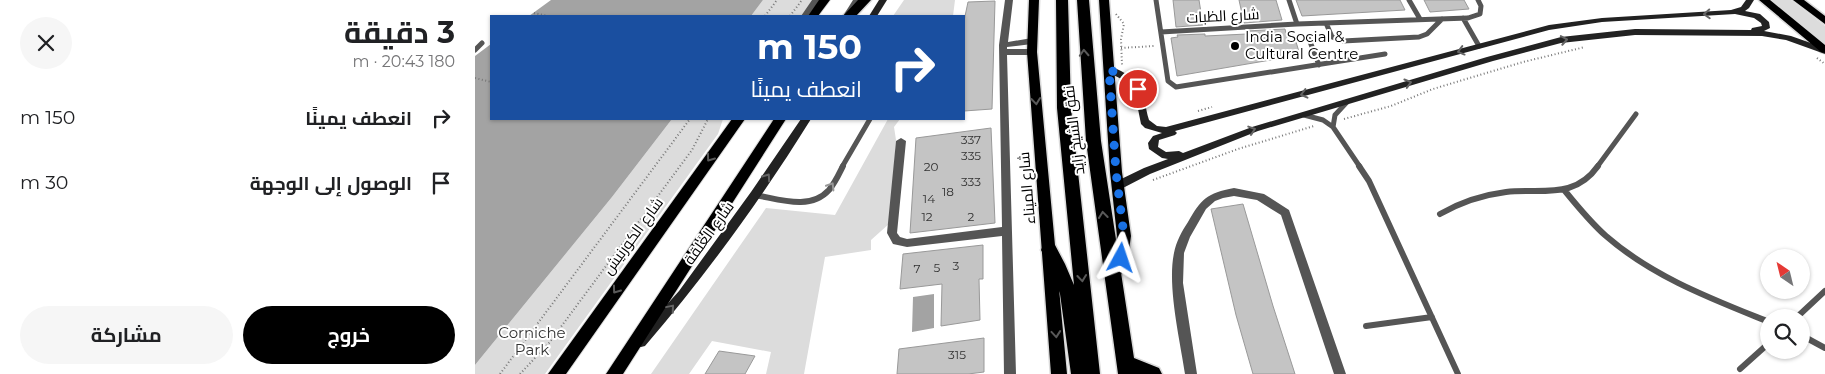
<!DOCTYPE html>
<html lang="ar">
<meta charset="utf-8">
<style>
:root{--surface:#fff;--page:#f6f6f6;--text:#202124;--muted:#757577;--accent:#000}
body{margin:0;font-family:Montserrat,Cairo,sans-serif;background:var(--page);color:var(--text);direction:rtl;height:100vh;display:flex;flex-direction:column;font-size:19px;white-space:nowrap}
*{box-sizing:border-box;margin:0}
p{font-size:16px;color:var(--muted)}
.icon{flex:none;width:28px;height:28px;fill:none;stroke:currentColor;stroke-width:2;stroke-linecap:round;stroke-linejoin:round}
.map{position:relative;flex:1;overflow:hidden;direction:ltr}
.details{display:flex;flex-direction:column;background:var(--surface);width:475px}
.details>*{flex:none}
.guide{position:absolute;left:15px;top:15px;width:475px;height:105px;border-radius:0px;box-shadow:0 1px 4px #0004;direction:rtl;background:#1a4fa0;color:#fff;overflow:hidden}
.needle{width:32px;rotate:325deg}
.fabs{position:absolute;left:1285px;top:249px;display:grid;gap:10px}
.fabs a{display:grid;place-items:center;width:50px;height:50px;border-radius:50%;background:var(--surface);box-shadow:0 1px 4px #0004;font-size:25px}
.pin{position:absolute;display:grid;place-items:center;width:42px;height:42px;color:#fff;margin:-21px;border:2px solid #fff;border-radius:50%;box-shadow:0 1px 5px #0007}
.me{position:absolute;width:55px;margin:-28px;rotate:5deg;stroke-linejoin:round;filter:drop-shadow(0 0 4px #0008)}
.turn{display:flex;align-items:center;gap:18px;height:105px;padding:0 20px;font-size:22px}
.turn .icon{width:65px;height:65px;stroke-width:2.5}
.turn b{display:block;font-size:35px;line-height:42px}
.round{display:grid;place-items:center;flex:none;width:52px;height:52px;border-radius:26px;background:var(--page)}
.summary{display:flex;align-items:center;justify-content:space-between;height:85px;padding:0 20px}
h1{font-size:30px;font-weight:700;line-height:38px}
.button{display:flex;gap:10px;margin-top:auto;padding:10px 20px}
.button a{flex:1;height:58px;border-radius:30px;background:var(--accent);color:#fff;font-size:20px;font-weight:700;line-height:58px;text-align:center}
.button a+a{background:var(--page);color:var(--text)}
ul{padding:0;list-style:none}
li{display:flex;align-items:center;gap:15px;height:65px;padding:0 20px}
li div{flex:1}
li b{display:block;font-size:19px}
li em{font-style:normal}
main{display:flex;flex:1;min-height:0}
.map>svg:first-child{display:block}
.green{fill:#dcdcdc}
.water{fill:#a3a3a3}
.building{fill:#c4c4c4;stroke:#999}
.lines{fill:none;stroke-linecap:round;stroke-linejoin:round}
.primary-casing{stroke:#dbdbdb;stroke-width:3}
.trunk-casing{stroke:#dbdbdb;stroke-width:2}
.motorway-casing{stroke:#dbdbdb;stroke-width:3}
.path{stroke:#777;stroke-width:2;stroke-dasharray:1 2.5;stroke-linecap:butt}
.service-far1{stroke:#555;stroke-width:5}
.service{stroke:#555;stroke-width:6}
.minor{fill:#555;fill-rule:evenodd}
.tertiary{fill:#555;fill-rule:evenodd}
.secondary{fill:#222;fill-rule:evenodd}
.primary{fill:#000;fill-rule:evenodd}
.trunk{fill:#000;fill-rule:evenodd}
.motorway{fill:#000;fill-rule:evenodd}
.oneway{stroke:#646464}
.oneway2{stroke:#595959}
.oneway3{stroke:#999}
.route{stroke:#1a73e8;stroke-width:9;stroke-dasharray:0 16.2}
.poi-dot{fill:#000;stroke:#fff;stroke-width:2}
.labels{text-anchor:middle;stroke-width:4;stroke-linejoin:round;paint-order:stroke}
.number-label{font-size:12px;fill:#313131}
.street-label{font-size:15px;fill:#000;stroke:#fff}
.poi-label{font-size:15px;fill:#000;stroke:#fff;text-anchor:start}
.park-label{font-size:15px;fill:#333;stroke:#fff}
</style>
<main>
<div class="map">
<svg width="1350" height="374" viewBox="0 0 1350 374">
<rect width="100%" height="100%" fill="#fff"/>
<path class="green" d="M288,0H337L326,16H276Z
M429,0H480L478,16H418Z
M1296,0H1316L1350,26V44Z
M197,119H248L243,134L70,374H0V365L137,197Z
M413,119H425L419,127L421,140L415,223L396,240V250L350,257L329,374H291L296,352L237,341L214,374H176L291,208L360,215Z"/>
<path class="water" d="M76,0H288L276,16H54Z
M16,44V119H197L137,197L0,365V56Z
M459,294V328L437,332L438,297Z"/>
<path class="building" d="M698,0H724L728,25L701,27Z
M764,0H801L807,20L769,23Z
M821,0H925L930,10L827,16Z
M949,0H989L994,9L955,12Z
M520,1L517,109L489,111V21L493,2Z
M810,29L811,33L818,32L825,55L702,76L696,38L703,37L702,35L730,34V36L772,34L771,31Z
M516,128L520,223L435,233L441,138Z
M768,204L798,306L820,374H778L761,315L736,209Z
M508,245V279H504L505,320L466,326L467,284L425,289L428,254Z
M509,338V372L493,374H422L424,349Z
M244,351L280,356L270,374H230Z"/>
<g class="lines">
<defs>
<path id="primary" d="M554,0H564L562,52L592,374H576L552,52Z
M624,0H634L647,172L656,236L653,258L643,282L638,284L633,282L631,278L639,258L642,236L635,172Z
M1284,0H1295L1350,45V53L1346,52Z
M1318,0H1329L1350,16V24Z"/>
<path id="trunk" d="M344,0H355L343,16H333Z
M257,119H270L91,374H73Z
M299,119H311L148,374H131Z"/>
<path id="motorway" d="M383,0H396L381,16H368Z
M581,0H593L596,108L625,374H596L585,294L575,266L566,250L568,245L574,243L580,245L590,264L599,285L582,108Z
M602,0H614L626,141L659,358L684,368L687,374H643L611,141Z"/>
</defs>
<use href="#primary" class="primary-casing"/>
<use href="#trunk" class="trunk-casing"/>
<use href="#motorway" class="motorway-casing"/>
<path class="path" d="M59,13L73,16
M641,14L649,24L646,39L647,65
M290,16L302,0
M315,16L327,0
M646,48L679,46
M1342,58L1350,64
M0,78L16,82
M723,111L737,107
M869,119L916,106L958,89L1048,62L1110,47
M678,180L763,149L839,126
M25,374L215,119
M45,374L74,343L217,150L233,119"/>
<path class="service-far1" d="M681,0L693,81L701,87L910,54
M814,0L822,24
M934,0L945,19
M988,18L1004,46
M851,23L857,37L868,41L944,37L952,34L967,19
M686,32L822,24L993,18L1005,14L1006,6L1003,0
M834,39L844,65
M0,50L7,43
M829,115L848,120L858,127L885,167
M858,127L860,115L872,102
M367,167L395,119
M1122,167L1161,114"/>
<path class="service" d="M884,166L894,181L983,374
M1090,191C1103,207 1116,223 1131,236C1178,277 1237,299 1294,322
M280,195C304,199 335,211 354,190C360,183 364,174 368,166
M965,214C986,202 1007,195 1031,192C1067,188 1099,200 1123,166
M1321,318L1350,291
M891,326L957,317
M1326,335L1350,348
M1265,369L1294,343"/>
<path class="minor" d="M530,0H538L533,42L557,38L561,41L557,44L532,47V49H557L561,52L557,55H532L541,374H529L527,236L432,247L418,244L412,233L421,141L426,138L431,141L422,233L425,237L432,239L527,227L524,45Z
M759,188L789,194L814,210L871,374H859L806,215L782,200L759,196L748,198L740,201L731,209L715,237L709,253L708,283L722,374H710C705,340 692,286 699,253C701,242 707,231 713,222C726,199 732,193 759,188Z"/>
<path class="tertiary" d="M337,0H345L334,16H326Z
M378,0H386L376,16H368Z"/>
<path class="secondary" d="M404,0H412L402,16H394Z
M1271,0H1279L1274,8L1270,11L1285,14L1294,22L1295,28L1289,31L1316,36L1350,48V54L1311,40L1287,36L1160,35L1086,43L1018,61L783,131L675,174L646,189H638L637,186L638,183L669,168L693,159L687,158L674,149L673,143L678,136L687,133L670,128L666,124L659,89L650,81L631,71L630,69L631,67C637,66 641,69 646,71C676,87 666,94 674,120L682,126L691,127L1074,25L1127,18L1256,10L1266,7ZM1260,14L1279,18L1286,23L1287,26L1277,28L1276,30L1160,29L1086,37L1012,57L777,127L708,153L704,151L691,152L683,147L684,140L700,135L702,133L700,131L1074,30L1127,22Z
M326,119H336C287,198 231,275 170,346L166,347L162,346L160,342L162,338L204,291L276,192Z"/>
<use href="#primary" class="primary"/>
<use href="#trunk" class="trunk"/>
<use href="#motorway" class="motorway"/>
</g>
<defs><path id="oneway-chevron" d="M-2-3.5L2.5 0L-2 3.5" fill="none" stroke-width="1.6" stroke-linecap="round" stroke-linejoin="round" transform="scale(1.25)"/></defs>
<g class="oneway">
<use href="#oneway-chevron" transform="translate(1232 14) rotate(177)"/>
<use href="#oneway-chevron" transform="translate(1089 40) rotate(-10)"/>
<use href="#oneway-chevron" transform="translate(986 51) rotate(165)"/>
<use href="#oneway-chevron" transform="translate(933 83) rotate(-16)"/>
<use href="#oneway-chevron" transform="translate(829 94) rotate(166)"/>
<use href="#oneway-chevron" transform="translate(777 130) rotate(-18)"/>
<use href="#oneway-chevron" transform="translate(292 177) rotate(-55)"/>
<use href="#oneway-chevron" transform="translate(196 308) rotate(-50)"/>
</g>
<g class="oneway2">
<use href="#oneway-chevron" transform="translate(609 53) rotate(-93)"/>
<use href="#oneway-chevron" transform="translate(561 101) rotate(84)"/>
<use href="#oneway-chevron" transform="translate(235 158) rotate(126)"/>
<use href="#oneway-chevron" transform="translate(628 215) rotate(-97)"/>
<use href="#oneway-chevron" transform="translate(607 278) rotate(84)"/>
<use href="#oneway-chevron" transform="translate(141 290) rotate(126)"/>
<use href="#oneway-chevron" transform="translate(581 334) rotate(85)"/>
</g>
<use class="oneway3" href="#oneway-chevron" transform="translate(356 186) rotate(-58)"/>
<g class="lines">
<path class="route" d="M646,258L649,236L641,172L634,69L655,81L663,89"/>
</g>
<circle class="poi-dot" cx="760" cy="46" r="5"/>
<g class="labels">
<g class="number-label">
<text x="496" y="144">337</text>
<text x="496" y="160">335</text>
<text x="456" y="171">20</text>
<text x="496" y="186">333</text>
<text x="473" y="196">18</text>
<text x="454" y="203">14</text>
<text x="452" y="221">12</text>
<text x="496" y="221">2</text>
<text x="481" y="270">3</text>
<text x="462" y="272">5</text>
<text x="442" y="273">7</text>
<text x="482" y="359">315</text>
</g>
<g class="street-label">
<text transform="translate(748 16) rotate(-3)" y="5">شارع الظبات</text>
<text transform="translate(599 130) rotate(-97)" y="5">نفق الشيخ زايد</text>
<text transform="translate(552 188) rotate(-95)" y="5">شارع الميناء</text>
<text transform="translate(234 233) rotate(-54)" y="5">شارع الغَلقة</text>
<text transform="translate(158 236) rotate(-54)" y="5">شارع الكورنيش</text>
</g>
<g class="poi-label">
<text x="770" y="42">India Social &amp;<tspan x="770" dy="17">Cultural Centre</tspan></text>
</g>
<g class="park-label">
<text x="57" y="338">Corniche<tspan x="57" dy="17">Park</tspan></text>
</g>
</g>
</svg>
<div class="fabs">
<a><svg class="needle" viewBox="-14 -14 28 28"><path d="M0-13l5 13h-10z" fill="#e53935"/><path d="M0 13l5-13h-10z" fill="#757577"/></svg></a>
<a><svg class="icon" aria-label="search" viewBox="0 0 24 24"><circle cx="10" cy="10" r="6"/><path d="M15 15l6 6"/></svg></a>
</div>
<div class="pin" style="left:663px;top:89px;background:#d93025"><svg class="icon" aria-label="arrive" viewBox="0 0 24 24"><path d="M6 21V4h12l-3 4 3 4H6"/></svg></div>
<svg class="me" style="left:646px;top:258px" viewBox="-20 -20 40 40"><path d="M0-17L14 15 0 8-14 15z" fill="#1a73e8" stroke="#fff" stroke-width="4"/></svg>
<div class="guide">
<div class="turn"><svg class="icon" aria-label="right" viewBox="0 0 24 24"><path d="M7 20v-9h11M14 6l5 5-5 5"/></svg><div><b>150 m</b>انعطف يمينًا</div></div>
</div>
</div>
<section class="details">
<div class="summary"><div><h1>3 دقيقة</h1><p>180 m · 20:43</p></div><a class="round"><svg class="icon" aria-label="close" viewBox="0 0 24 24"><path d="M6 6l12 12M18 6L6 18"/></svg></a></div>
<ul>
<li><svg class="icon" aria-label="right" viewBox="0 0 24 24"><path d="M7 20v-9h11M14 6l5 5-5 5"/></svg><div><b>انعطف يمينًا</b></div><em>150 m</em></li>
<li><svg class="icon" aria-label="arrive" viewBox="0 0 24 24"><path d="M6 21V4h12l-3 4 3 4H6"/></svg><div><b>الوصول إلى الوجهة</b></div><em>30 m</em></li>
</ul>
<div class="button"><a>خروج</a><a>مشاركة</a></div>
</section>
</main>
